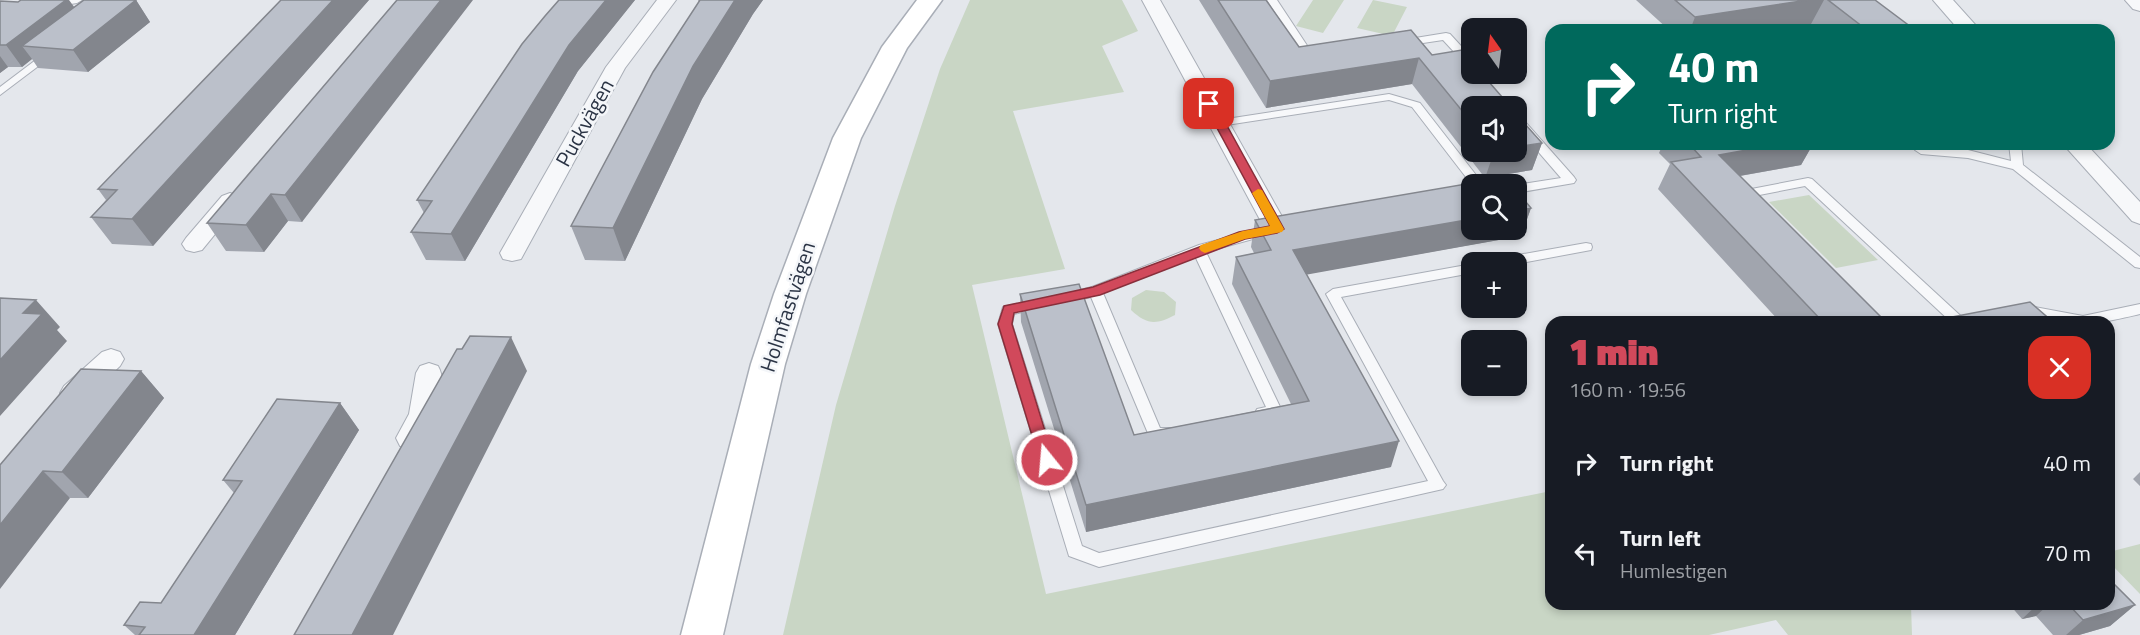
<!DOCTYPE html>
<meta charset="utf-8">
<style>
:root{--surface:#171b24;--page:#242831;--text:#f1f3f6;--muted:#9ea1a6;--accent:#d1495b}
body{margin:0;font-family:"Titillium Web",sans-serif;background:var(--page);color:var(--text);height:100vh;display:flex;flex-direction:column;font-size:22px;white-space:nowrap}
*{box-sizing:border-box;margin:0}
p{font-size:20px;color:var(--muted)}
.icon{flex:none;width:33px;height:33px;fill:none;stroke:currentColor;stroke-width:2;stroke-linecap:round;stroke-linejoin:round}
.map{position:relative;flex:1;overflow:hidden}
.drawer{position:absolute;left:1545px;top:316px;width:570px;height:294px;display:flex;flex-direction:column;background:var(--surface);border-radius:18px;box-shadow:0 3px 9px #0003}
.drawer>*{flex:none}
.hud{position:absolute;left:1545px;top:24px;width:570px;height:126px;border-radius:18px;box-shadow:0 3px 9px #0003;background:#00695c;color:#fff;overflow:hidden}
.needle{width:39px;rotate:346deg}
.controls{position:absolute;left:1461px;top:18px;display:grid;gap:12px}
.controls a{display:grid;place-items:center;width:66px;height:66px;border-radius:12px;background:var(--surface);box-shadow:0 3px 9px #0003;font-size:30px}
.pin{position:absolute;display:grid;place-items:center;width:51px;height:51px;color:#fff;margin:-26px;border-radius:12px;box-shadow:0 3px 9px #0006}
.me{position:absolute;width:66px;margin:-33px;rotate:343deg;stroke-linejoin:round;filter:drop-shadow(0 0 4px #0008)}
.turn{display:flex;align-items:center;gap:21px;height:126px;padding:0 24px;font-size:27px}
.turn .icon{width:78px;height:78px;stroke-width:2.5}
.turn b{display:block;font-size:42px;line-height:51px}
.round{display:grid;place-items:center;flex:none;width:63px;height:63px;border-radius:18px;background:var(--page)}
.headline{display:flex;align-items:center;justify-content:space-between;height:102px;padding:0 24px}
h1{font-size:36px;font-weight:800;line-height:45px;color:var(--accent)}
ul{padding:0;list-style:none}
li{display:flex;align-items:center;gap:18px;height:90px;padding:0 24px}
li div{flex:1}
li b{display:block;font-size:22px}
li em{font-style:normal}
.map>svg:first-child{display:block}
.green{fill:#c9d6c5}
.lines{fill:none;stroke-linecap:round;stroke-linejoin:round}
.lane-casing{stroke:#a9aeb7;stroke-width:2}
.street-casing{stroke:#a9aeb7;stroke-width:2}
.secondary-casing{stroke:#a9aeb7;stroke-width:3}
.lane{fill:#f7f8fa;fill-rule:evenodd}
.street{fill:#f7f8fa;fill-rule:evenodd}
.secondary{fill:#fff;fill-rule:evenodd}
.wall{fill:#a1a5ae}
.shaded-wall{fill:#83868d}
.building{fill:#bbc0ca;stroke:#83868d;stroke-width:1.5}
.route{fill:#d1495b;stroke:#882f3b;stroke-width:1.5}
.slow{fill:#f59e0b}
.labels{text-anchor:middle;stroke-width:5;stroke-linejoin:round;paint-order:stroke}
.street-label{font-size:21px;fill:#2b3445;stroke:#f4f6f9}
</style>
<div class="map">
<svg width="2140" height="635" viewBox="0 0 2140 635">
<rect width="100%" height="100%" fill="#e4e7ec"/>
<path class="green" d="M970,0H1122L1138,31L1102,46L1124,92L1013,111L1065,269L972,285L1046,594L1551,491V604L1911,605L1912,635H1788L1776,620L1709,635H783L836,405L895,206L940,69Z
M1313,0H1344L1323,33L1296,26Z
M1373,0L1407,7L1392,36L1357,28Z
M1809,195L1878,260L1836,268L1769,202Z
M1146,290L1164,292L1176,302L1175,315C1156,325 1147,325 1131,310L1132,298Z
M2140,544V594L2109,562V552Z"/>
<g class="lines">
<defs>
<path id="lane" d="M82,0L77,3L52,7L47,4L58,0Z
M1267,0H1277L1310,50L1320,51V55H1303Z
M1446,33L1450,34L1472,58V68L1468,67L1443,40L1403,46L1398,43L1403,40Z
M49,50L54,53L53,55L0,95V87Z
M1389,94L1420,103L1483,184L1472,185L1412,107L1389,100L1220,126L1214,123L1220,120Z
M1516,115L1520,116L1574,177L1576,180L1574,183L1516,193V185L1561,178L1516,126Z
M2009,144H2021L2023,165L2140,257V268L2135,267L2013,169L1968,158L1921,154L1915,150L1921,146L1968,150L2011,161Z
M1808,178L1812,179L1964,319L1965,322H1951L1805,186L1749,197L1743,201L1735,195L1741,191Z
M1271,226L1277,230L1275,233L1206,252L1282,411L1280,415L1262,419L1257,417L1255,413L1257,409L1266,407L1195,256L1103,293L1160,428H1175L1177,432L1175,436C1167,439 1158,441 1150,438L1091,297L1065,303L1058,298L1060,295L1092,287L1199,245Z
M1586,243L1591,244L1592,247L1591,250L1516,264L1495,262L1501,258Z
M1472,264V273L1341,297L1443,481L1446,485L1443,489L1099,567L1069,556L998,324L1003,307L1038,299L1045,304L1043,307L1014,314L1012,324L1082,546L1099,553L1428,481L1326,294L1333,289Z
M2140,304V314C2127,317 2112,321 2099,322C2083,324 2026,322 2017,310L2024,305L2083,316Z"/>
<path id="street" d="M657,0H676L625,68L521,259L512,261L503,259L500,253L606,67Z
M1142,0H1160L1289,229L1285,235L1277,237L1269,235L1265,229Z
M1933,0H1953L1980,30H1959Z
M2125,0H2140V11L2133,9Z
M2063,144H2086L2140,202V224L2132,221Z
M230,193L238,196L242,201L238,206L202,250L194,252L186,250L182,244L186,238L222,196Z
M111,349L120,352L124,359L120,366L84,400L74,403L64,400L60,393L64,386L102,352Z
M429,363L438,366C451,388 431,426 420,446L410,449L400,446L396,438L409,414L416,373L420,366Z"/>
<path id="secondary" d="M917,0H942L907,48L861,138L806,294L785,364L723,635H681L751,364L774,294L833,138L882,47Z"/>
</defs>
<use href="#lane" class="lane-casing"/>
<use href="#street" class="street-casing"/>
<use href="#secondary" class="secondary-casing"/>
<use href="#lane" class="lane"/>
<use href="#street" class="street"/>
<use href="#secondary" class="secondary"/>
</g>
<path class="wall" d="M136,0L150,22L88,72L38,68L32,59L22,67H8L0,73V1L74,7Z
M281,0H369L153,246L112,244L91,217L106,200L98,189Z
M397,0L302,222L288,221L264,252L226,251L207,223Z
M559,0H635L578,71L465,261L426,260L411,232L424,213L417,200Z
M698,0H763L753,14L702,99L625,261L585,260L571,226L699,2Z
M1199,0H1266L1299,47L1411,30L1472,106V152H1516L1542,143L1532,170L1485,178L1412,84L1266,108Z
M1636,0H1875L1915,30H1820L1811,24L1770,30H1669Z
M1663,144H1813L1801,165L1740,176L1886,322H1780L1658,189L1670,164L1659,153Z
M1889,144H1918L1894,148Z
M1531,208L1521,236L1306,274L1391,467L1086,532L1021,322L1020,294L1134,435L1291,404L1232,284L1236,257L1254,253L1251,247L1255,220Z
M141,371L164,398L88,498H70L0,465Z
M340,403L359,430L235,635H135L124,625L161,603L234,493L223,480Z
M2140,472V486L2133,479Z
M2009,604H2109L2135,605L2110,626L2079,635H2053L2036,616L2022,619Z"/>
<path class="shaded-wall" d="M66,0H69L83,19L22,46L32,59L22,67L6,45Z
M136,0L150,22L88,72L73,50Z
M333,0H369L153,246L132,219Z
M441,0H473L302,222L285,195Z
M606,0H635L578,71L465,261L451,234L569,45Z
M735,0H763L753,14L702,99L625,261L613,228L693,66Z
M1808,0H1824L1811,24L1770,30H1690L1695,17Z
M0,56L8,67L0,73Z
M1419,58L1412,84L1266,108L1270,81Z
M1542,143L1532,170L1485,178L1494,152H1516V147Z
M1780,144H1813L1801,165L1705,182L1719,155Z
M1896,144H1918L1894,148Z
M271,194L288,221L264,252L246,225Z
M1531,208L1521,236L1288,278L1293,250L1472,219V230H1516V211Z
M36,300L60,327L57,330L67,341L0,416V360L23,313Z
M511,337L527,371L393,635H352Z
M141,371L164,398L88,498L62,472Z
M340,403L359,430L235,635H194Z
M1399,441L1391,467L1086,532V505Z
M43,471L70,498L0,589V525Z
M2038,604H2049L2036,616L2022,619Z
M2135,605L2110,626L2079,635H2066L2083,620Z"/>
<path class="building" d="M21,0H66L6,45H0V1L18,2Z
M84,0H136L73,50L22,46Z
M281,0H333L132,219L91,217L117,190L98,189Z
M397,0H441L285,195L271,194L246,225L207,223Z
M559,0H606L569,45L451,234L411,232L432,201L417,200L522,44L545,16Z
M700,0H735L693,66L613,228L571,226L653,72Z
M1218,0H1266L1299,47L1411,30L1432,55L1462,50L1472,61V74H1482L1510,106H1472V123L1419,58L1270,81Z
M1675,0H1808L1695,17Z
M1828,0H1875L1915,30H1867Z
M1516,114L1542,143L1516,147Z
M1689,144H1780L1719,155L1886,322H1823L1671,162L1701,157Z
M1507,177L1512,184H1472V219L1293,250L1399,441L1086,505L1020,294L1079,284L1134,435L1309,401L1236,257L1271,250L1255,220Z
M1516,190L1531,208L1516,211Z
M0,298L36,300L23,313L42,314L0,360Z
M2030,302L2053,322H1926Z
M470,336L511,337L352,635H294L457,349H462Z
M81,369L141,371L62,472L43,471L0,525V465Z
M277,399L340,403L194,635H139L145,627L124,625L140,602L161,603L242,481L223,480Z
M2109,579L2135,605L2083,620L2068,604H2109Z"/>
<path class="route" d="M1209,101L1215,104L1284,229L1277,233L1245,239L1100,295L1014,313L1012,324L1054,460L1052,465H1041L998,324L1004,306L1093,287L1239,232L1270,226L1204,104Z"/>
<path class="slow" d="M1258,189L1262,190L1284,229L1282,232L1245,239L1205,253L1201,251L1199,248L1201,245L1243,231L1270,226L1252,193Z"/>
<g class="labels">
<g class="street-label">
<text transform="translate(585 123) rotate(-61)" y="7">Puckvägen</text>
<text transform="translate(788 307) rotate(-72)" y="7">Holmfastvägen</text>
</g>
</g>
</svg>
<div class="controls">
<a><svg class="needle" viewBox="-14 -14 28 28"><path d="M0-13l5 13h-10z" fill="#e53935"/><path d="M0 13l5-13h-10z" fill="#9ea1a6"/></svg></a>
<a><svg class="icon" aria-label="sound" viewBox="0 0 24 24"><path d="M4 9h4l5-4v14l-5-4H4zM17 9q2 3 0 6"/></svg></a>
<a><svg class="icon" aria-label="search" viewBox="0 0 24 24"><circle cx="10" cy="10" r="6"/><path d="M15 15l6 6"/></svg></a>
<a>+</a>
<a>−</a>
</div>
<div class="pin" style="left:1209px;top:104px;background:#d93025"><svg class="icon" aria-label="arrive" viewBox="0 0 24 24"><path d="M6 21V4h12l-3 4 3 4H6"/></svg></div>
<svg class="me" style="left:1047px;top:460px" viewBox="-20 -20 40 40"><circle r="17" fill="#d1495b" stroke="#fff" stroke-width="3"/><path d="M0-11L8 9 0 5-8 9z" fill="#fff"/></svg>
<div class="hud">
<div class="turn"><svg class="icon" aria-label="right" viewBox="0 0 24 24"><path d="M7 20v-9h11M14 6l5 5-5 5"/></svg><div><b>40 m</b>Turn right</div></div>
</div>
<section class="drawer">
<div class="headline"><div><h1>1 min</h1><p>160 m · 19:56</p></div><a class="round" style="background:#d93025;color:#fff"><svg class="icon" aria-label="close" viewBox="0 0 24 24"><path d="M6 6l12 12M18 6L6 18"/></svg></a></div>
<ul>
<li><svg class="icon" aria-label="right" viewBox="0 0 24 24"><path d="M7 20v-9h11M14 6l5 5-5 5"/></svg><div><b>Turn right</b></div><em>40 m</em></li>
<li><svg class="icon" aria-label="left" viewBox="0 0 24 24"><path d="M17 20v-9H6M10 6l-5 5 5 5"/></svg><div><b>Turn left</b><p>Humlestigen</p></div><em>70 m</em></li>
</ul>
</section>
</div>
